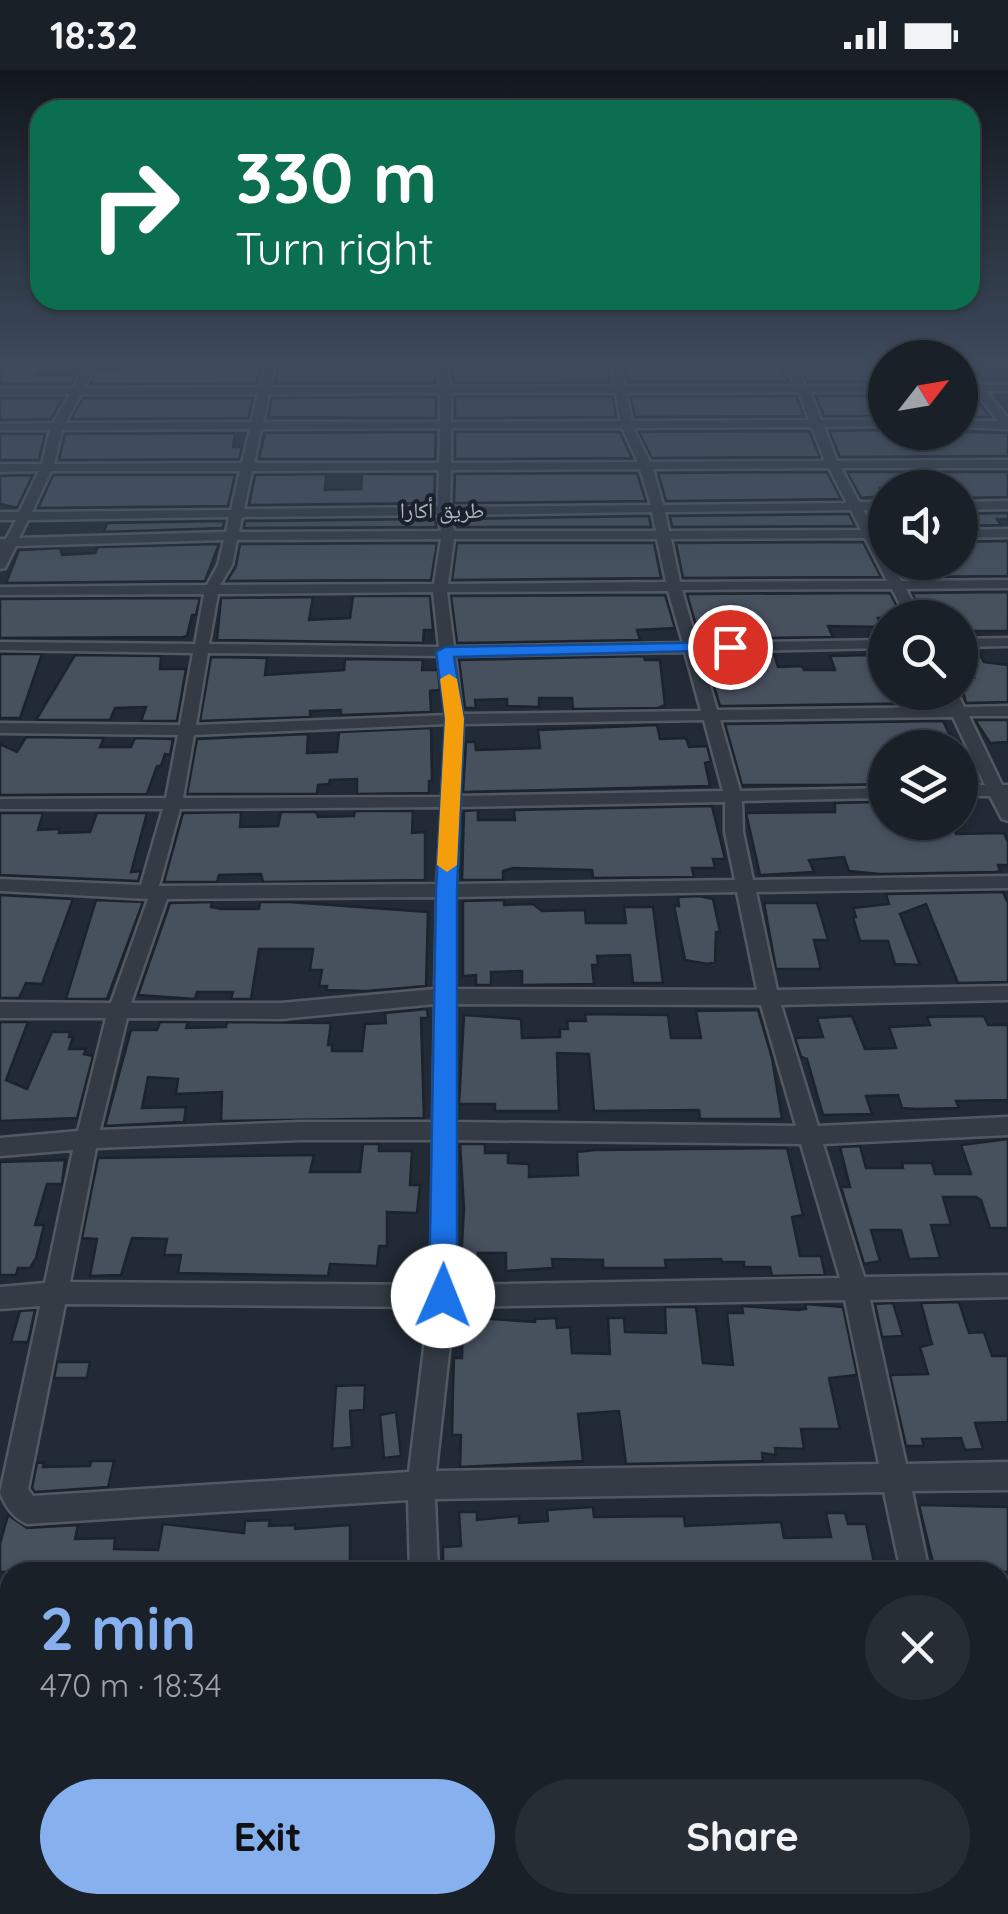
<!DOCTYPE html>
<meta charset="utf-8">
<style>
:root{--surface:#192028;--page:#262d34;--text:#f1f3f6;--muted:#9fa3a8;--line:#373e45;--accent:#87b0ef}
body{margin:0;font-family:Quicksand,"Noto Naskh Arabic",sans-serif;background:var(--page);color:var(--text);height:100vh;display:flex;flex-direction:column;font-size:38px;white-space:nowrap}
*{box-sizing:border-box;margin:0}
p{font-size:32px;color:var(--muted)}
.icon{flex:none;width:55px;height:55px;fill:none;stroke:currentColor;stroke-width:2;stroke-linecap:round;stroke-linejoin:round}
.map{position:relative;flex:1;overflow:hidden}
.sheet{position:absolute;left:0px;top:1492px;width:1010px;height:352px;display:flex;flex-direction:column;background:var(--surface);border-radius:30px 30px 0 0;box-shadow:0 2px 8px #0004,0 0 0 2px var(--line)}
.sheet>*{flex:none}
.top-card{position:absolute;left:30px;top:30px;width:950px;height:210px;border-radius:30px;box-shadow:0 2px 8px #0004,0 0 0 2px var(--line);background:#0b6e4f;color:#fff;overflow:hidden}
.needle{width:65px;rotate:59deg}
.buttons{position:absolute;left:868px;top:270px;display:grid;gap:20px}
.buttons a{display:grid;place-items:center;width:110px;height:110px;border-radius:50%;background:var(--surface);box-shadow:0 2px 8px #0004,0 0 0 2px var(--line);font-size:50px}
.pin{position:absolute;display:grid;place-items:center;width:85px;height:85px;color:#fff;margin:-42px;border:5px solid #fff;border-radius:50%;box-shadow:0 2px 10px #0007}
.me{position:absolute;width:110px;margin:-55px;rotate:1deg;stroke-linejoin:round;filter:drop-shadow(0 0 8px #0008)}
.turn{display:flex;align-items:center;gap:35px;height:210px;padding:0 40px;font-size:45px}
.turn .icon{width:130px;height:130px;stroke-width:2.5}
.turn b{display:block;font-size:70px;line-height:85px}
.round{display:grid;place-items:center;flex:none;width:105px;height:105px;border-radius:52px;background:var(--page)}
.headline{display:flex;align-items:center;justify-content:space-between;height:170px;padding:0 40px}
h1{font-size:60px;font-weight:700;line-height:75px;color:var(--accent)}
.button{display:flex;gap:20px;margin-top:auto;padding:20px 40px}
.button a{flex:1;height:115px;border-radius:60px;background:var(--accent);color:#111;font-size:40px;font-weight:700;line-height:115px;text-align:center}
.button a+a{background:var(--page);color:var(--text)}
.status{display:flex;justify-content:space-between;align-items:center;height:70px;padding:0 50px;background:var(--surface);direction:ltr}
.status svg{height:28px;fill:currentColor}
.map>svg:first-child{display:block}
.building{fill:#47515e;stroke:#1c232c;stroke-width:2.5}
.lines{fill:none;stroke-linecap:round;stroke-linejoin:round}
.minor-casing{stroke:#525963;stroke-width:5}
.minor{fill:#343b45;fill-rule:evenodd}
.route{fill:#1a73e8;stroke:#114b97;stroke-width:2.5}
.slow{fill:#f59e0b}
.labels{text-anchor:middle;stroke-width:8;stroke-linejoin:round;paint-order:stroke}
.far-street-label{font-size:22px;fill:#aeb6c2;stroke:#1a212a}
</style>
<div class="status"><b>18:32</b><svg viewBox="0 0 49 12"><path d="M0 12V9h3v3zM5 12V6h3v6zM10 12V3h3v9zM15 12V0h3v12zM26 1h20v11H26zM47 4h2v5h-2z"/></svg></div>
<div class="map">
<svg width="1008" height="1844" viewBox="0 0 1008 1844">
<rect width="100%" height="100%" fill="#212a35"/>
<path class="building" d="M0,295H43L36,305H76L71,314H0Z
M123,295L151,296L261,295L257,313L90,314L97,301H116Z
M278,295H433L436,313H275Z
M451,295H607L610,312L454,313Z
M625,295H779L789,312H628Z
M797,295H874L885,312H808Z
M960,308L964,314L962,320L973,324L990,347H960Z
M796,326L804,346L635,347L631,327Z
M816,326H885V346H824Z
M436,327V348L268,347L272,328Z
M455,327H613L616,347L455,348Z
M0,328H63L51,349L0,350Z
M83,328H253L248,348L71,349Z
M885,360L1008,363V386L840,387L829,361Z
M809,361L820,387L652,388L639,362Z
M436,362L435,389H259L265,363Z
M455,362H620L632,388L455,389Z
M235,363L233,377H242L239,389L59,390L65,364Z
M0,364H45L39,390H0Z
M827,402L841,429L666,431L658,403Z
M847,402H1008V427L960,428V418H880L883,426L861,428Z
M637,403L646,431L454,433L455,404Z
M326,404L325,420L361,419L362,404H435L434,433L249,435L255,405Z
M33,405L17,438L0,434V406Z
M53,405H235L228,436L38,438Z
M1008,443V449H997L1001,455L960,456V444Z
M849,444L855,456L672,457L670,446Z
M649,446L651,457H457L456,449Z
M435,449L436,457L244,458L245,451Z
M224,451L223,458L104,462L107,453Z
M1008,471V506L903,507L896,492H960V472Z
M863,472L881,507L683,508L676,473Z
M437,473L431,510L227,511L236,496L240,474Z
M457,473H654L661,508L452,510Z
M219,474L205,511L6,513L19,480L60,478L62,485L95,483L98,477Z
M1008,522V561H968L969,565H960V548H924L912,523Z
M890,523L903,548H878L882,557L828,556L833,567L700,569L687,524Z
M665,525L675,558L637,560L640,570L457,573L451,526Z
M353,526H430L433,560H424L423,573L217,570L221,528L313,527L309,550L350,548Z
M200,528L196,545H192L187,566L183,567L0,568V529Z
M977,580L984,592L1008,595V632L966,633L960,609L974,608L960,581Z
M0,584H42L20,648H0Z
M774,584L778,597L802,596L804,600H835L830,586L873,585L880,602H885V622H929L934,633L720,636L705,586L720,585L727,601L760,600L756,585Z
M75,585L161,586L160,599H186L177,651H141L146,637L115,638L110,650H36Z
M644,586L645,590H660L665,635L658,638L573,639L572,628H539V637L507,636V629L475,630L476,638H465L459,590Z
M211,587L267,588L265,605L344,600L345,589L423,590L422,600H438L440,620L430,621L431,642L341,645V640L310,641V647L200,651Z
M975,650H1008V672L990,673Z
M943,651L956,678H885V714L834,715H742L725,654Z
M657,655L660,669L686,668L689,677L707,676L711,691L705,693L710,716L463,722L466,672H475L476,680L540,678L538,660Z
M431,658L432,711H429V723L357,724V709L330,710L329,714L318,715L317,724H187L197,669L308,664L307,683L337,682L339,662Z
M26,667L104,668L100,677H131L135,668L173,669L170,685L165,684L161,696H157L147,724L0,725V674L17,682Z
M877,732L885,752H951L956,764L1004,763L1008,772V795H998L1000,801L995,802L880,804L849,801L844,787L809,790L814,802L760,805L746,743L835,742V733Z
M712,736L725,789H713L715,798H692L694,807L593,808L592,800L513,798L503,801V810H462L464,741L478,740V750H515L514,740Z
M355,741H413L412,763L425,762V810L263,812L261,804L219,805L217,812H164L183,743L241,742L240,757L278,756L281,742H316L318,747L354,746Z
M0,743H43L38,760L60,759L59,763L90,762L97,743H147L131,802L141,801L138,811L0,805Z
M1003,822L1008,833V912L958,913L926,834L900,844L920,895L895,894L888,871H860L853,847H856L853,838L889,834L886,824Z
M0,825L73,829L42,914L26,913L19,928H0Z
M698,826L713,829L720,862H716L715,892L708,894L685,890L674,836H679L678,827Z
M96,830L143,832L107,929H66Z
M504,830V835L533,834L542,841L585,840L586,853H626L624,837H653L663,913H633L630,885L597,886L598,895H592L594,914L522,915V901L491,902V915H476V905L463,906V831Z
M212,832L211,837L221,839H259L260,832H289L428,842L426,916L367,921L326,920L327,916H319L322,900H310L313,879H259L251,929H231L233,922H197L195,929L138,925L170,833Z
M764,833H817L828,870H814L821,899H776Z
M427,939L428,948H421L424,1048L221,1051L222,1022L176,1024L178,1009L148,1007L142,1038L186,1037L184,1052L105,1056L131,960H157L160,952H188L186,958L226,957L227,952L331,953L328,975H332V981H362L365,954L386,953L385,943Z
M758,940L772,988L782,1049H700L699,1040L594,1041L589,984L557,983L559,1041H495V1034H459L464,945L521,949L522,968L560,967V959H568L567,951H586L585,944L668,945L671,968H701L696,941Z
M852,946L865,979L896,978L889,957L930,955L927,947L984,946L988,955H1008V1030L956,1031L959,1038L916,1039L902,1038L898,1025L866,1026L872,1044L823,1045L807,989L801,987L795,968L823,967L817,948Z
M0,952H28L6,1010L27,1019L52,962H70L69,967H73L69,979H86L84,984L93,986L77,1048L0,1051Z
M1008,1069V1158H990L981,1130L976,1127H943L951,1155H931L940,1188L909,1189L901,1160H871L880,1191L864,1194L841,1117H850L840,1077L860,1076L866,1098H903L902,1093H932L935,1104H971L961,1075Z
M363,1074H379V1081H412L410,1115H420L417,1143L387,1142V1176H379L377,1196L330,1194L328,1206L178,1203L181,1185H164L167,1169L132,1168L121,1205L90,1206L97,1169L82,1168L98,1088L314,1085L310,1102H360Z
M460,1074H485V1083H508V1093L529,1094V1107L578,1105L577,1082L595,1080L787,1078L803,1145L792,1147L800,1186H821L825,1205L772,1206L770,1197H744V1192H722L721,1189L665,1190L666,1198H603V1190L552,1189L553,1198L506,1201V1183H478L477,1211H460L464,1138Z
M65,1090L62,1114H47L35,1155H44L36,1188L30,1198H18L16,1205H0V1092Z
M959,1232L969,1263L984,1262L992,1286H1008V1352L975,1353L983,1379L965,1380L961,1368L922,1369L924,1376H906L890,1305L928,1304L920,1277L932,1274L921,1233Z
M893,1233L903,1266L882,1267L875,1234Z
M805,1234L843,1237L857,1305L829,1308L840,1359H801L804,1379L775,1378L776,1385L762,1383L763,1391L626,1394L619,1341L578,1344L583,1391L460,1397L461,1365H452L453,1320L454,1288H462L463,1247L535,1252V1249L556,1248L557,1258L570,1257L572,1283L610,1284L608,1248H624L625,1262L666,1263L665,1237H696L703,1293L733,1295L727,1243H743L742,1236L798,1240L806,1239Z
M35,1240L28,1272H11L20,1241Z
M57,1292H90L87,1308H54Z
M365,1315L364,1340L350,1341L352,1377L332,1379L336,1316Z
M396,1342L401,1386L384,1388L380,1345Z
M91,1391H114L108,1417L35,1422L32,1418L37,1393L44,1392L43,1397L90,1396Z
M919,1435L1008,1437V1502L935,1501Z
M593,1437L594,1447L684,1446L685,1456L781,1452L784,1468L831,1467L826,1443H845L848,1454H866L876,1502H463L462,1493L443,1495V1477L461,1476L459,1442H477V1450L519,1446V1453L548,1451L547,1440Z
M8,1445L27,1458L78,1455L75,1469L115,1468L114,1479L158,1480L163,1454L244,1463L245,1451L270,1450L269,1456L295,1455V1459L350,1455V1502H0V1474Z"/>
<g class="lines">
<defs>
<path id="minor" d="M86,295H96L84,318L260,317L265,295H275L270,317H440L437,295H447L451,317L614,316L611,295H621L625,316H796L783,295H793L806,316H885V322H810L821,350H885V356L824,357L837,391L1008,390V398H841L859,432H885V440H863L874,460H885V468H878L885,481V492H891L901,511L1008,510V518L906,519L921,548H907L892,519L682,520L697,573L885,570V578L700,582L717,640L948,637L942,622H957L964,637L1008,636V646H969L1002,715H1008V751L1002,749L990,726H960V716L985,715L953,647L720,650L740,721L885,718V728L742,731L743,762L753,810L1008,806V818L756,822L777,920L1008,916V930L781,935L818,1056L1008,1047V1065L823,1074L864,1207L1008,1205V1227L870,1230L906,1394L1008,1392V1420L912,1421L929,1502H901L884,1422L435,1429L438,1502H410L408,1430L27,1454C13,1448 6,1437 0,1423L40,1236L0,1239V1217L45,1213L73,1080L0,1086V1068L78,1061L106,948H0V932L111,933L148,829L0,821V809L141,815L163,739H0V729L166,728L178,665L0,663V653L180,655L193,583L0,580V572L195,574L204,524L0,525V517L207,515L218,495L224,470L16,476L5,498L0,499V469H6L16,450H0V442H19L39,401L0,402V394H42L50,360H0V354L53,353L70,324H0V318H73ZM799,322L809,350L632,351L626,323ZM440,323V352H263L269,324ZM451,323H616L620,351L451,352ZM81,324H258L251,352L65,353ZM812,357L825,391L650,392L633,358ZM440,358L439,393H254L261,359ZM451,358H622L638,392L451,393ZM250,359L242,393L54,394L62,360ZM829,398L847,433L663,435L653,399ZM640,399L651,435L450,437L451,400ZM439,400L438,437L244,439L252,401ZM51,401H240L231,440L32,442ZM851,440L861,460L669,461L665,442ZM652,442L656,461H454L451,445ZM438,445L441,461L239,462L242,447ZM229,447L226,462L19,468L28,450ZM865,468L887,511L680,512L671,469ZM441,469L434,514L220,515L232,495L237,470ZM454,469H657L666,512L448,514ZM668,521L683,573L454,577L447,522ZM433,522L439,577L209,574L218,524ZM685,582L701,641L462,644L455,586ZM208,583L440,586L447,645L196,655ZM704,650L723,721L459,726L463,654ZM447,654L442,727L183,728L194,665ZM725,732V762L735,810L456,814L459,737ZM442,737L437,814L159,816L180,739ZM737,822L757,920L455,919V827ZM437,827L435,919L281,933H131L167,829ZM435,934L433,1052H301L100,1060L127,948L281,949ZM455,934L761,935L796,1056L455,1052ZM301,1070H433L431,1215L70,1212L96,1078ZM455,1070L801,1074L840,1208L455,1215ZM845,1230L879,1394L436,1401L454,1237ZM65,1234L429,1237L409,1402L33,1426L28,1419Z
M960,295H966L981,315H1008V321H986L1008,348V359L960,357V351H998L975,321L965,318L970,315L960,302Z
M1008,431V439L960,440V432Z
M1008,459V467L960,468V460Z
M1008,568V576L960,577V569Z
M1000,1637H1008V1669H1000Z
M10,1694V1726L0,1727V1695Z
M432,1835H466V1844H432Z
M962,1835H996L998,1844H964Z"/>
</defs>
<use href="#minor" class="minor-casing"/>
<use href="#minor" class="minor"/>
</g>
<linearGradient id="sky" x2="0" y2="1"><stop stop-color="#12171d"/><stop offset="0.53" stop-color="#3d4a5c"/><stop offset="1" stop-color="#3d4a5c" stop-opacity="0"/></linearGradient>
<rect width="1008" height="553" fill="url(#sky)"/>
<path class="route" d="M730,572L736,573V580L454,587L464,649L457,821V1226L453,1235L443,1238L433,1235L429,1226L436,821L445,649L436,582L445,577Z"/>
<path class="slow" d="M449,604L457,609L464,649L457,795L447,802L437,795L445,649L440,609Z"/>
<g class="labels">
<g class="far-street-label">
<text x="442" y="448">طريق أكارا</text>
</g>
</g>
</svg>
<div class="buttons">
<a><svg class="needle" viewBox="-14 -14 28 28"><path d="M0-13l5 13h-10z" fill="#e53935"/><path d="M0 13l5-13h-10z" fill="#9fa3a8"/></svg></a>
<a><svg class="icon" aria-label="sound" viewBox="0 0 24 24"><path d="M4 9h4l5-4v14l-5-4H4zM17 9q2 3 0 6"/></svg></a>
<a><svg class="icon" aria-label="search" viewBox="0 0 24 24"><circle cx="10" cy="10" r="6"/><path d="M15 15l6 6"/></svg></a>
<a><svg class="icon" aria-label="layers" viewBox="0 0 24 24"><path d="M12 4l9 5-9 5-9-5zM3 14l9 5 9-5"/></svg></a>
</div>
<div class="pin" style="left:730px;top:577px;background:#d93025"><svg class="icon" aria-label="arrive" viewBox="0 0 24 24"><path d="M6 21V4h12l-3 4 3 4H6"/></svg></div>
<svg class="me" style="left:443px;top:1226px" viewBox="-20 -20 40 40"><circle r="19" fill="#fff"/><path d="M0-13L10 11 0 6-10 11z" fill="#1a73e8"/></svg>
<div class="top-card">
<div class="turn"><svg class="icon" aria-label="right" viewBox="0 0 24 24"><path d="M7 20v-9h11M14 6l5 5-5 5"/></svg><div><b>330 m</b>Turn right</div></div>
</div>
<section class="sheet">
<div class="headline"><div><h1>2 min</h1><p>470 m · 18:34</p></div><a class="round"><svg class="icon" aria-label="close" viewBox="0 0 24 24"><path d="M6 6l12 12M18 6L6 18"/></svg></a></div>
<div class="button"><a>Exit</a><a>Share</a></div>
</section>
</div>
